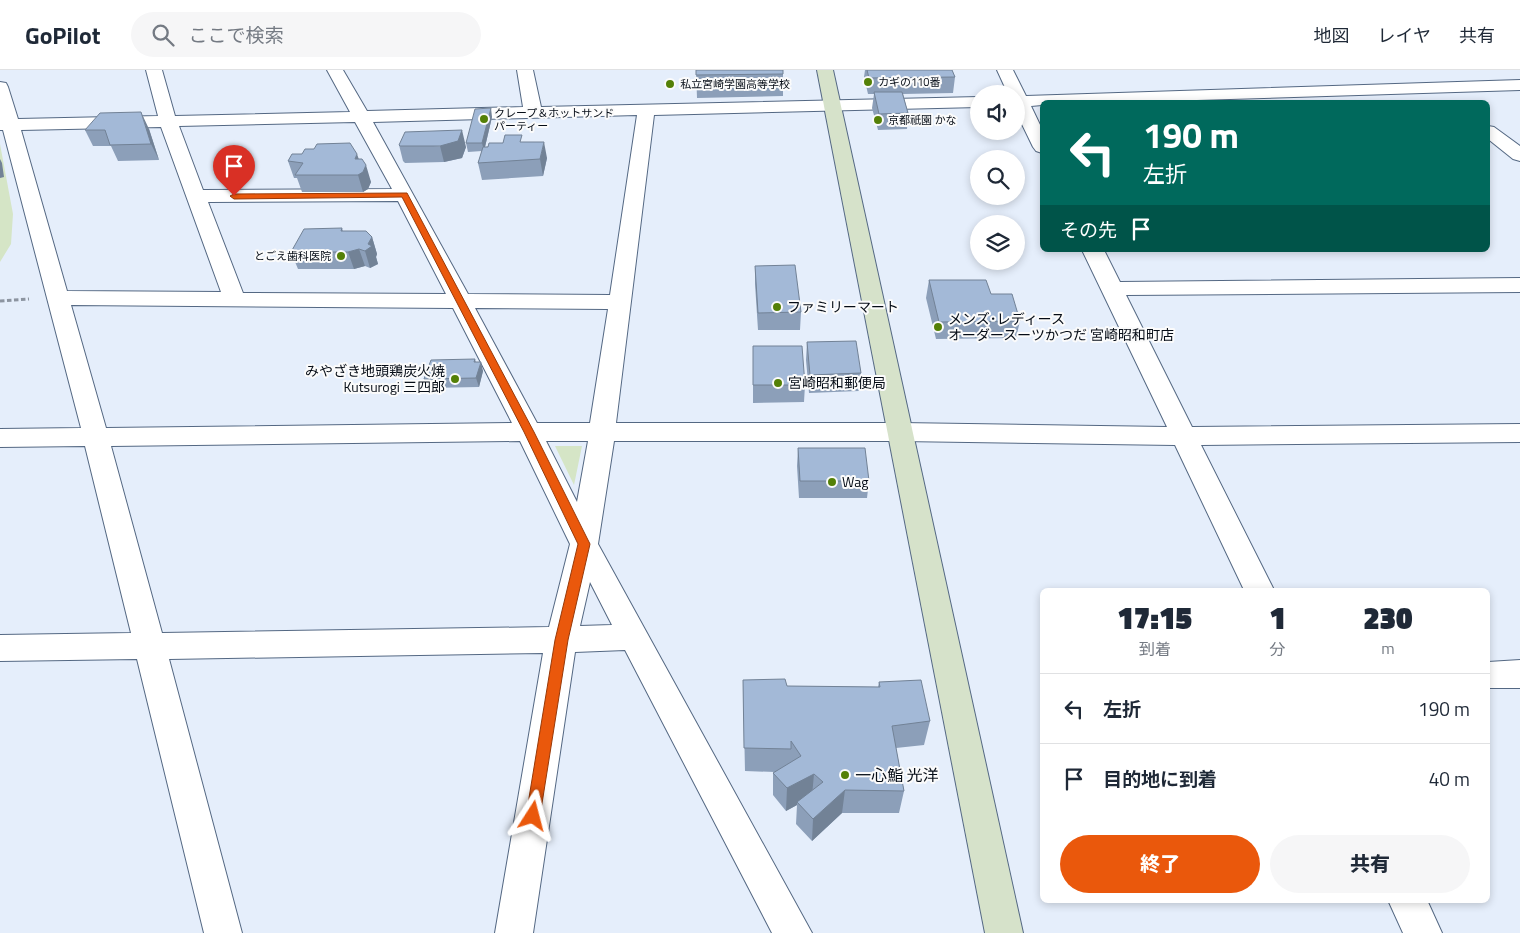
<!DOCTYPE html>
<html lang="ja">
<meta charset="utf-8">
<style>
:root{--surface:#fff;--page:#f6f6f7;--text:#1f2937;--muted:#747a83;--line:#e0e1e3;--accent:#ea580c}
body{margin:0;font-family:"Titillium Web","Noto Sans JP",sans-serif;background:var(--page);color:var(--text);height:100vh;display:flex;flex-direction:column;font-size:19px;white-space:nowrap}
*{box-sizing:border-box;margin:0}
p{font-size:16px;color:var(--muted)}
.icon{flex:none;width:28px;height:28px;fill:none;stroke:currentColor;stroke-width:2;stroke-linecap:round;stroke-linejoin:round}
.map{position:relative;flex:1;overflow:hidden}
.side{position:absolute;left:1040px;top:518px;width:450px;height:315px;display:flex;flex-direction:column;background:var(--surface);border-radius:8px;box-shadow:0 2px 8px #0003}
.side>*{flex:none}
.hud{position:absolute;left:1040px;top:30px;width:450px;height:152px;border-radius:8px;box-shadow:0 2px 8px #0003;background:#00695c;color:#fff;overflow:hidden}
.controls{position:absolute;left:970px;top:15px;display:grid;gap:10px}
.controls a{display:grid;place-items:center;width:55px;height:55px;border-radius:50%;background:var(--surface);box-shadow:0 2px 8px #0003;font-size:25px}
.pin{position:absolute;display:grid;place-items:center;width:42px;height:42px;color:#fff;margin:-51px -21px;border-radius:50% 50% 50% 0;rotate:-45deg;box-shadow:0 0 5px #0007}
.pin .icon{rotate:45deg}
.me{position:absolute;width:55px;margin:-28px;rotate:9deg;stroke-linejoin:round;filter:drop-shadow(0 0 4px #0008)}
.turn{display:flex;align-items:center;gap:18px;height:105px;padding:0 20px;font-size:22px}
.turn .icon{width:65px;height:65px;stroke-width:2.5}
.turn b{display:block;font-size:35px;line-height:42px}
.then{display:flex;align-items:center;height:48px;padding:0 20px;background:#0003;gap:10px;font-size:19px}
.eta{display:flex;justify-content:space-evenly;align-items:center;height:85px;text-align:center}
.eta b{font-size:30px;font-weight:800;line-height:35px}
.action{display:flex;gap:10px;margin-top:auto;padding:10px 20px}
.action a{flex:1;height:58px;border-radius:30px;background:var(--accent);color:#fff;font-size:20px;font-weight:800;line-height:58px;text-align:center}
.action a+a{background:var(--page);color:var(--text)}
ul{padding:0;list-style:none}
li{display:flex;align-items:center;gap:15px;height:70px;padding:0 20px;border-top:1px solid var(--line)}
li div{flex:1}
li b{display:block;font-size:19px}
li em{font-style:normal}
header{display:flex;align-items:center;gap:30px;box-sizing:border-box;height:70px;padding:0 25px;background:var(--surface);border-bottom:1px solid var(--line)}
header strong{font-size:24px}
nav{display:flex;gap:28px;margin-inline-start:auto;font-size:18px}
.search{width:350px;height:45px;background:var(--page);display:flex;align-items:center;gap:12px;box-sizing:border-box;padding:0 18px;border-radius:28px;color:var(--muted);font-size:19px}
.map>svg:first-child{display:block}
.green{fill:#d5e5c6}
.lines{fill:none;stroke-linecap:round;stroke-linejoin:round}
.street-casing{stroke:#546883;stroke-width:2}
.secondary-casing{stroke:#546883;stroke-width:2}
.path{stroke:#8c94a0;stroke-width:3;stroke-dasharray:4.5 2.5;stroke-linecap:butt}
.street{fill:#fff;fill-rule:evenodd}
.secondary{fill:#d6e2ca;fill-rule:evenodd}
.wall{fill:#8c9fb9}
.shaded-wall{fill:#728296}
.building{fill:#a3b9d7;stroke:#728296}
.route{fill:#ea580c;stroke:#983908}
.poi-dot{fill:#548007;stroke:#fbfbfb;stroke-width:2}
.labels{text-anchor:middle;stroke-width:4;stroke-linejoin:round;paint-order:stroke}
.far-poi-label{font-size:11px;fill:#050c16;stroke:#fbfbfb;text-anchor:start}
.poi-label{font-size:14px;fill:#050c16;stroke:#fbfbfb;text-anchor:start}
.near-poi-label{font-size:16px;fill:#050c16;stroke:#fbfbfb;text-anchor:start}
</style>
<header>
<strong>GoPilot</strong>
<div class="search"><svg class="icon" aria-label="search" viewBox="0 0 24 24"><circle cx="10" cy="10" r="6"/><path d="M15 15l6 6"/></svg>ここで検索</div>
<nav><a>地図</a><a>レイヤ</a><a>共有</a></nav>
</header>
<div class="map">
<svg width="1520" height="863" viewBox="0 0 1520 863">
<rect width="100%" height="100%" fill="#e5eefb"/>
<path class="green" d="M0,74L13,144L11,174L0,192Z
M555,376H582L574,415Z"/>
<g class="lines">
<defs>
<path id="street" d="M146,0H162L175,46L350,42L327,0H343L367,41L523,37L517,0H533L541,37L979,27V37L654,45L616,353H901L1167,357L1082,180H1104L1120,212L1520,208V222L1126,225L1192,357L1520,354V372L1201,375L1274,520H1244L1175,375L901,371H614L598,474L812,863H772L625,580L575,582L533,863H495L543,583L169,589L242,863H204L137,589L0,591V565L131,563L85,376L0,377V359L81,358L3,60H0V12L6,13L8,17L18,49L158,46ZM637,45L610,225L468,224L373,52ZM355,52L392,119L203,120L179,56ZM161,57L221,222L67,221L21,60ZM398,131L446,224L243,223L208,132ZM71,235L453,238L512,353L106,358ZM475,238L608,239L590,353H537ZM520,371L570,474L549,557L162,563L111,376ZM546,371H588L577,432ZM590,512L612,555L580,556Z
M997,0H1013L1026,26L1520,10V20L1130,32H1042V35L1031,36L1042,59V83L1036,81L1033,77L1016,42V24H1008Z
M1488,56L1494,57L1520,76V91L1513,89L1488,69Z
M1520,590V618H1488V592Z
M1388,830H1427L1442,863H1403Z"/>
<path id="secondary" d="M817,0H833L1023,863H985Z"/>
</defs>
<use href="#street" class="street-casing"/>
<use href="#secondary" class="secondary-casing"/>
<path class="path" d="M0,231L29,229"/>
<use href="#street" class="street"/>
<use href="#secondary" class="secondary"/>
</g>
<path class="wall" d="M696,0L783,4V26L697,28Z
M865,0H952L955,7L953,23L903,24L908,43L907,59L878,60L872,38L874,24H868L864,7Z
M492,47L485,77L523,72L547,88L543,106L482,110L478,93L482,81L468,82L466,73Z
M149,59L159,90L118,91L111,76H93L85,60Z
M399,75L466,77L462,88L444,92L405,93L403,91Z
M359,89L371,112L368,119L363,122H302L297,108H294L288,91Z
M342,158L343,161L372,167L377,184L376,187L378,194L370,198L365,196L354,199H298L291,182Z
M755,196L801,242L800,260H758L755,214Z
M929,210L991,224L1020,251L1016,268L936,269L926,228Z
M807,272L861,303L859,321L809,323L806,290Z
M753,276L805,315L804,332L753,333Z
M475,289L476,292L483,301L479,317L427,318L424,309Z
M798,378L869,411L867,428H799L797,396Z
M743,610L787,616L878,617L879,612L930,651L924,675L896,678L904,721L899,743H842L812,771L796,754L797,735L786,741L773,725V703L775,702L745,701Z"/>
<path class="shaded-wall" d="M491,38L492,47L484,81L482,73Z
M141,42L149,59L159,90L151,74Z
M462,60L466,77L462,88L444,92L440,76Z
M544,72L547,88L543,106L540,89Z
M357,84L363,101L366,95L371,112L368,119L363,122L358,105L355,89Z
M0,89L2,93L4,107L0,108Z
M372,167L377,184L376,187L378,194L370,198L365,181Z
M359,179L365,196L354,199L348,182Z
M481,292L483,301L479,317L476,308Z
M814,704L812,726L797,732V735L786,741L787,718Z
M845,720L842,743L812,771L813,749Z"/>
<path class="building" d="M696,0H783V4L696,5Z
M867,0H952L955,7L869,8Z
M874,22H902L908,43L879,44Z
M491,38L482,73H466L475,39Z
M141,42L151,74L110,75L105,60H85L100,43Z
M462,60L458,71L440,76H400L399,75L405,62Z
M505,65H522L520,72H544L540,89L478,93L483,77H488L489,73H503Z
M350,73L357,84L355,89H362L366,95L363,102L358,105H295L303,93L288,91L292,84H302L305,79H314L317,74Z
M342,158L341,161H366L372,167L368,174L372,176L365,181L359,179L348,182H291L304,159Z
M795,195L801,242L758,243L755,196Z
M929,210H986L991,224H1012L1020,251L939,252Z
M856,271L861,303L810,305L807,272Z
M753,276H802L805,315H753Z
M475,289L474,292H481L476,308L424,309L431,290Z
M798,378H865L869,411H800Z
M785,609L787,616L880,617L879,612L921,610L930,651L892,656L904,721L845,720L813,749L797,732L823,712L814,704L787,718L773,703L801,686L791,671V679L744,678L743,610Z"/>
<path class="route" d="M407,123L534,362L590,474L568,570L540,746L538,751L533,753L528,751L526,746L555,570L578,474L524,362L402,127L234,129L230,126L234,124Z"/>
<g class="poi-dot">
<circle cx="868" cy="12" r="5"/>
<circle cx="670" cy="14" r="5"/>
<circle cx="484" cy="49" r="5"/>
<circle cx="878" cy="50" r="5"/>
<circle cx="341" cy="186" r="5"/>
<circle cx="777" cy="237" r="5"/>
<circle cx="938" cy="257" r="5"/>
<circle cx="455" cy="309" r="5"/>
<circle cx="778" cy="313" r="5"/>
<circle cx="832" cy="412" r="5"/>
<circle cx="845" cy="705" r="5"/>
</g>
<g class="labels">
<g class="far-poi-label">
<text x="878" y="16">カギの110番</text>
<text x="680" y="18">私立宮崎学園高等学校</text>
<text x="494" y="47">クレープ＆ホットサンド<tspan x="494" dy="13">パーティー</tspan></text>
<text x="888" y="54">京都祇園 かな</text>
<text x="331" y="190" text-anchor="end">とごえ歯科医院</text>
</g>
<g class="poi-label">
<text x="787" y="242">ファミリーマート</text>
<text x="948" y="254">メンズ･レディース<tspan x="948" dy="16">オーダースーツかつだ 宮崎昭和町店</tspan></text>
<text x="445" y="306" text-anchor="end">みやざき地頭鶏炭火焼<tspan x="445" dy="16">Kutsurogi 三四郎</tspan></text>
<text x="788" y="318">宮崎昭和郵便局</text>
<text x="842" y="417">Wag</text>
</g>
<g class="near-poi-label">
<text x="855" y="711">一心鮨 光洋</text>
</g>
</g>
</svg>
<div class="controls">
<a><svg class="icon" aria-label="sound" viewBox="0 0 24 24"><path d="M4 9h4l5-4v14l-5-4H4zM17 9q2 3 0 6"/></svg></a>
<a><svg class="icon" aria-label="search" viewBox="0 0 24 24"><circle cx="10" cy="10" r="6"/><path d="M15 15l6 6"/></svg></a>
<a><svg class="icon" aria-label="layers" viewBox="0 0 24 24"><path d="M12 4l9 5-9 5-9-5zM3 14l9 5 9-5"/></svg></a>
</div>
<div class="pin" style="left:234px;top:126px;background:#d93025"><svg class="icon" aria-label="arrive" viewBox="0 0 24 24"><path d="M6 21V4h12l-3 4 3 4H6"/></svg></div>
<svg class="me" style="left:533px;top:746px" viewBox="-20 -20 40 40"><path d="M0-17L14 15 0 8-14 15z" fill="#ea580c" stroke="#fff" stroke-width="4"/></svg>
<div class="hud">
<div class="turn"><svg class="icon" aria-label="left" viewBox="0 0 24 24"><path d="M17 20v-9H6M10 6l-5 5 5 5"/></svg><div><b>190 m</b>左折</div></div>
<div class="then">その先<svg class="icon" aria-label="arrive" viewBox="0 0 24 24"><path d="M6 21V4h12l-3 4 3 4H6"/></svg></div>
</div>
<section class="side">
<div class="eta">
<div><b>17:15</b><p>到着</p></div>
<div><b>1</b><p>分</p></div>
<div><b>230</b><p>m</p></div>
</div>
<ul>
<li><svg class="icon" aria-label="left" viewBox="0 0 24 24"><path d="M17 20v-9H6M10 6l-5 5 5 5"/></svg><div><b>左折</b></div><em>190 m</em></li>
<li><svg class="icon" aria-label="arrive" viewBox="0 0 24 24"><path d="M6 21V4h12l-3 4 3 4H6"/></svg><div><b>目的地に到着</b></div><em>40 m</em></li>
</ul>
<div class="action"><a>終了</a><a>共有</a></div>
</section>
</div>
